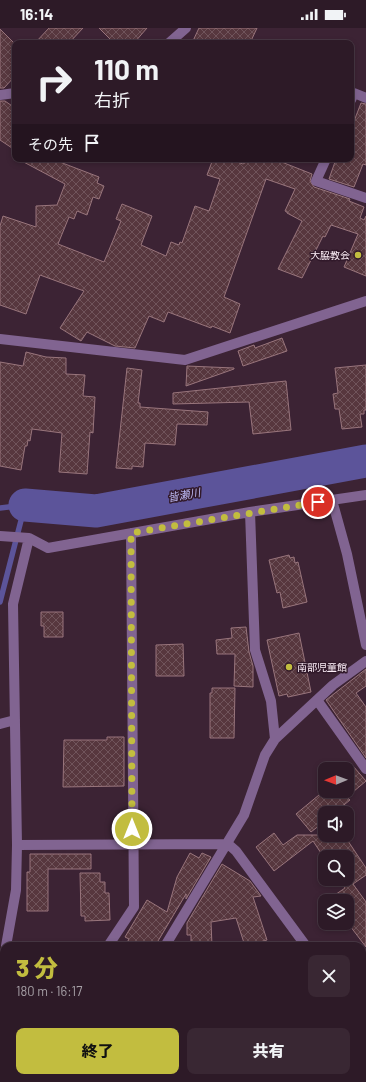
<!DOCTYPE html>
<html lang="ja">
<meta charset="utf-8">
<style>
:root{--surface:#2d1a27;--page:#392733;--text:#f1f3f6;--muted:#a7a1a7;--line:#483844;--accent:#c2bd3f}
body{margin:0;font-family:Barlow,"Noto Sans JP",sans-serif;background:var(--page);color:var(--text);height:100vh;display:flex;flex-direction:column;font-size:15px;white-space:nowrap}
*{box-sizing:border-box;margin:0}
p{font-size:13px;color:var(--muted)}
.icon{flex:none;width:22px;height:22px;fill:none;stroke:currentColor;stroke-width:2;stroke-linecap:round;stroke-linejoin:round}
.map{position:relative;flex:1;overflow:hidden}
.panel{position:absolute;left:0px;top:914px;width:366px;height:140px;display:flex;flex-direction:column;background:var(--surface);border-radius:12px 12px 0 0;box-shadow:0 2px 6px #0003,0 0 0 1px var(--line)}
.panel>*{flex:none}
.banner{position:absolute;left:12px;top:12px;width:342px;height:122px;border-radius:8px;box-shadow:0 2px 6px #0003,0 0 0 1px var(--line);background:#2d1a27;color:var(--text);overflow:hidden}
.needle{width:26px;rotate:269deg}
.controls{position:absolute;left:318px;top:734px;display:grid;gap:8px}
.controls a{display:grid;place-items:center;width:36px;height:36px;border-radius:8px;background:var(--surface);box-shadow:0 2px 6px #0003,0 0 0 1px var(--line);font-size:20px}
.pin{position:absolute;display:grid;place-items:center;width:34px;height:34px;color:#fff;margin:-17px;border:2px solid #fff;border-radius:50%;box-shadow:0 1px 4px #0007}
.me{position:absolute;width:44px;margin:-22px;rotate:0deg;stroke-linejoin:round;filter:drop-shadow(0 0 3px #0008)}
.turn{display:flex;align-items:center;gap:14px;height:84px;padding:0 16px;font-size:18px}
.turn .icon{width:52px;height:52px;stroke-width:2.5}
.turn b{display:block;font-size:28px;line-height:34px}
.then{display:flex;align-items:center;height:38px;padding:0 16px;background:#0003;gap:8px;font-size:15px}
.round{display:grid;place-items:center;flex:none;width:42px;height:42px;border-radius:8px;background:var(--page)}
.headline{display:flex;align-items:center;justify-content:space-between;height:68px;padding:0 16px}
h1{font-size:24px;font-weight:800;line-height:30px;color:var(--accent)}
.cta{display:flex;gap:8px;margin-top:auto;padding:8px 16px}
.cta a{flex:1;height:46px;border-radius:8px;background:var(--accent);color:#111;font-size:16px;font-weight:800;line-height:46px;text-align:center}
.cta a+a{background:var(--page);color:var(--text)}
.status{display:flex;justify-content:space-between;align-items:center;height:28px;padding:0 20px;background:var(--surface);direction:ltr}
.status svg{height:11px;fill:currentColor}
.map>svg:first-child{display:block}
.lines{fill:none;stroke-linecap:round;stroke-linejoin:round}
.stream{stroke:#5c549a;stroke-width:5.5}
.river{stroke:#5c549a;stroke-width:33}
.building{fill:url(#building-cross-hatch);stroke:#99757c}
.minor{stroke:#816491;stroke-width:10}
.route{stroke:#c2bd3f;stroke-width:7;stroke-dasharray:0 12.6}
.poi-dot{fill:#c2bd3f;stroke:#31192a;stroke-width:1.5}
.labels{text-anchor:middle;stroke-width:3;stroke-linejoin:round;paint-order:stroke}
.poi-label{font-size:10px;fill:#fef0f9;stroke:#31192a;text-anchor:end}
.water-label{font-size:11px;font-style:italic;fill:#bdbaf5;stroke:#31192a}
</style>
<div class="status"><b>16:14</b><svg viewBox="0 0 49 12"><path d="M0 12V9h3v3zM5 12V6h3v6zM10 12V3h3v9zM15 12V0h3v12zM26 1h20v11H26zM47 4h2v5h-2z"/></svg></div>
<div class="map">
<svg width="366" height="1054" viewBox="0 0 366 1054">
<defs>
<pattern id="building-cross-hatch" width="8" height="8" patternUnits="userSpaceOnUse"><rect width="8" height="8" fill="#57373e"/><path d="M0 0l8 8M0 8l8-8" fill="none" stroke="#70545b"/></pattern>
</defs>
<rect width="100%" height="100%" fill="#3c2334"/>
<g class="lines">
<path class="stream" d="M0,480L25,477L0,574"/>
<path class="river" d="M25,477L96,483L366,433"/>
</g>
<path class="building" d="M49,0H83L69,15H35Z
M99,0H147L134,15H114Z
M199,0H257L250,15H192Z
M0,1L15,16V48L4,60H0Z
M0,73H5L15,80V122L0,112Z
M361,75L366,76V137L363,136L354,159L329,151L336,131H351V101Z
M18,131H52L99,149L97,155L104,158L99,171L93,169L87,187L77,183L74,191L69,189L58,216L104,234L121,193L116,191L122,176L152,188L141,217L166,228L171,214L179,217L180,214L182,215L195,178L209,183L220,151L207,147L213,131H228L243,136L252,131H274L312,146L310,153L314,159L350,171L349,173L364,179L360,190L364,192L366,188V248L344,239L358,206L331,197L325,209L323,208L302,250L278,241L302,193L287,185V184L285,183L295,161L266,151L224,269L240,276L230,305L212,298L211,300L168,284L164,294L149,288L135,320L115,318L87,304L81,313L60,300L84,263L40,247L26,286L0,277V198L3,188L36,199V178L57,177L65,156Z
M282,310L287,323L243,338L238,323L254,317L255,320Z
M26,324L46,329L66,330V346L85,347L83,368L95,369L93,405L90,404L87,446L59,444L62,405L32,401L30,413L28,412L27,418H25L21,442L0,438V334L23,338Z
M366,337V382H364V386H360L362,399L342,401L339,381H335L333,366L338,365L335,340Z
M187,338L234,340V341L186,358Z
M127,340L142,342L138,375H140V379L208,384L207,397L177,396L175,417L145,415L143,439L132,438V441L116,440Z
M286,353L291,402L253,406L249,374L173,376V365Z
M289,527L290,530L294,529L295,535L298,534L307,574L283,580L280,564L277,565L269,532Z
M41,584H63V609H44V598H41Z
M246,599L249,624L253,638V659L234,658L235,626H217L216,612L232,610L231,600Z
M299,605L311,664L288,669L287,666L279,668L267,612Z
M183,616L184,648H156V617Z
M366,641V658L356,665L366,679V730L326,672Z
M212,660H235L234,710H210V665H212Z
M107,709H124V758L63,759L64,712H107Z
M353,738L366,753L347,769L350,772L334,785H325V793L311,804L296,786L325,762L347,763V743Z
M274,805L283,817L297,807H344L366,840V847L353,856L366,874V919L347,894V873H326L345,860L339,851H347V829H325V831L313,813L274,843L256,819Z
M190,825L199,830L202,825L211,829L186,871V866L155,918H125L129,911L125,909L147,872L167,884L177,849Z
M30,826H91V841H48V883H27V844H30Z
M222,836L250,853L261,868L253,869L267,912L245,918L236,890L211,894L212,918H191V907H187V895Z
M80,845H100V854H105V865H109L110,892L85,893V888H81Z"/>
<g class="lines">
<path class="minor" d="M169,15L186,0
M0,67L15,65
M351,72L354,65L366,70
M326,131L316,153L366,170
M0,311L185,332L366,273
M332,472L347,526L366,617
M250,484L255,622L271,673L275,711
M0,508L29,510
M317,672L366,741
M0,696L15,692
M17,817L228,816L236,823L306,918
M6,918L16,862L17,817L13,576L29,510L48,520L250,484L366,467
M108,918L134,879L131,505
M165,918L244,787L265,727L275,711L333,657L366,633
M0,936L4,928
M362,1003L366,1010
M362,1041L366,1038
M123,1050V1054
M51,1054L52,1050
M339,1054L346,1050"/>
</g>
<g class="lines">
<path class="route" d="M132,801L131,505L318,474"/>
</g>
<g class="poi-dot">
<circle cx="358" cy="227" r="4"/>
<circle cx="289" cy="639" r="4"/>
</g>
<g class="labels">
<g class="poi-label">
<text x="350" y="231">大脇教会</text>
<text x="297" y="643" text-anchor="start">南部児童館</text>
</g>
<g class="water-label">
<text transform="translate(184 467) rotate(-10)" y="4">皆瀬川</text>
</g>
</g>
</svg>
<div class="controls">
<a><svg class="needle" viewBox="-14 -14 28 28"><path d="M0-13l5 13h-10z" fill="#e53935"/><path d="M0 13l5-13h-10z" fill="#a7a1a7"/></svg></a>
<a><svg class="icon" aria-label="sound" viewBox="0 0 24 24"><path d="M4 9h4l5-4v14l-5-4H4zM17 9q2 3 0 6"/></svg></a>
<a><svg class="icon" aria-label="search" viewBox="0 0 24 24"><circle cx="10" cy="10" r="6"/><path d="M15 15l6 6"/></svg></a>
<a><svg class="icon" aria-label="layers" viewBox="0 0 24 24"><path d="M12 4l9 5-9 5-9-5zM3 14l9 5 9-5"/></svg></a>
</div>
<div class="pin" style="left:318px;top:474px;background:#d93025"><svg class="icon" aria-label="arrive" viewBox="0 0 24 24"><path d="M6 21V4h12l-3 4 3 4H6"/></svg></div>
<svg class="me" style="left:132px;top:801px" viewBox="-20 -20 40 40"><circle r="17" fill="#c2bd3f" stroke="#fff" stroke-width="3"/><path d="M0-11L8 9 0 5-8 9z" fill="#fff"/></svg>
<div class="banner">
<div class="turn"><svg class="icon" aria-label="right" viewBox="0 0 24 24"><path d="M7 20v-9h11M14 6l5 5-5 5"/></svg><div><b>110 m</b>右折</div></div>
<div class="then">その先<svg class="icon" aria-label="arrive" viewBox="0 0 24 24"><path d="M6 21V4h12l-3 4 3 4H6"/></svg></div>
</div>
<section class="panel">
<div class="headline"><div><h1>3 分</h1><p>180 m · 16:17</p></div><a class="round"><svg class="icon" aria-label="close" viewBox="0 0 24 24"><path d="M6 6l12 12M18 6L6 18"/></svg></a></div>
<div class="cta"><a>終了</a><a>共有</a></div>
</section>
</div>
